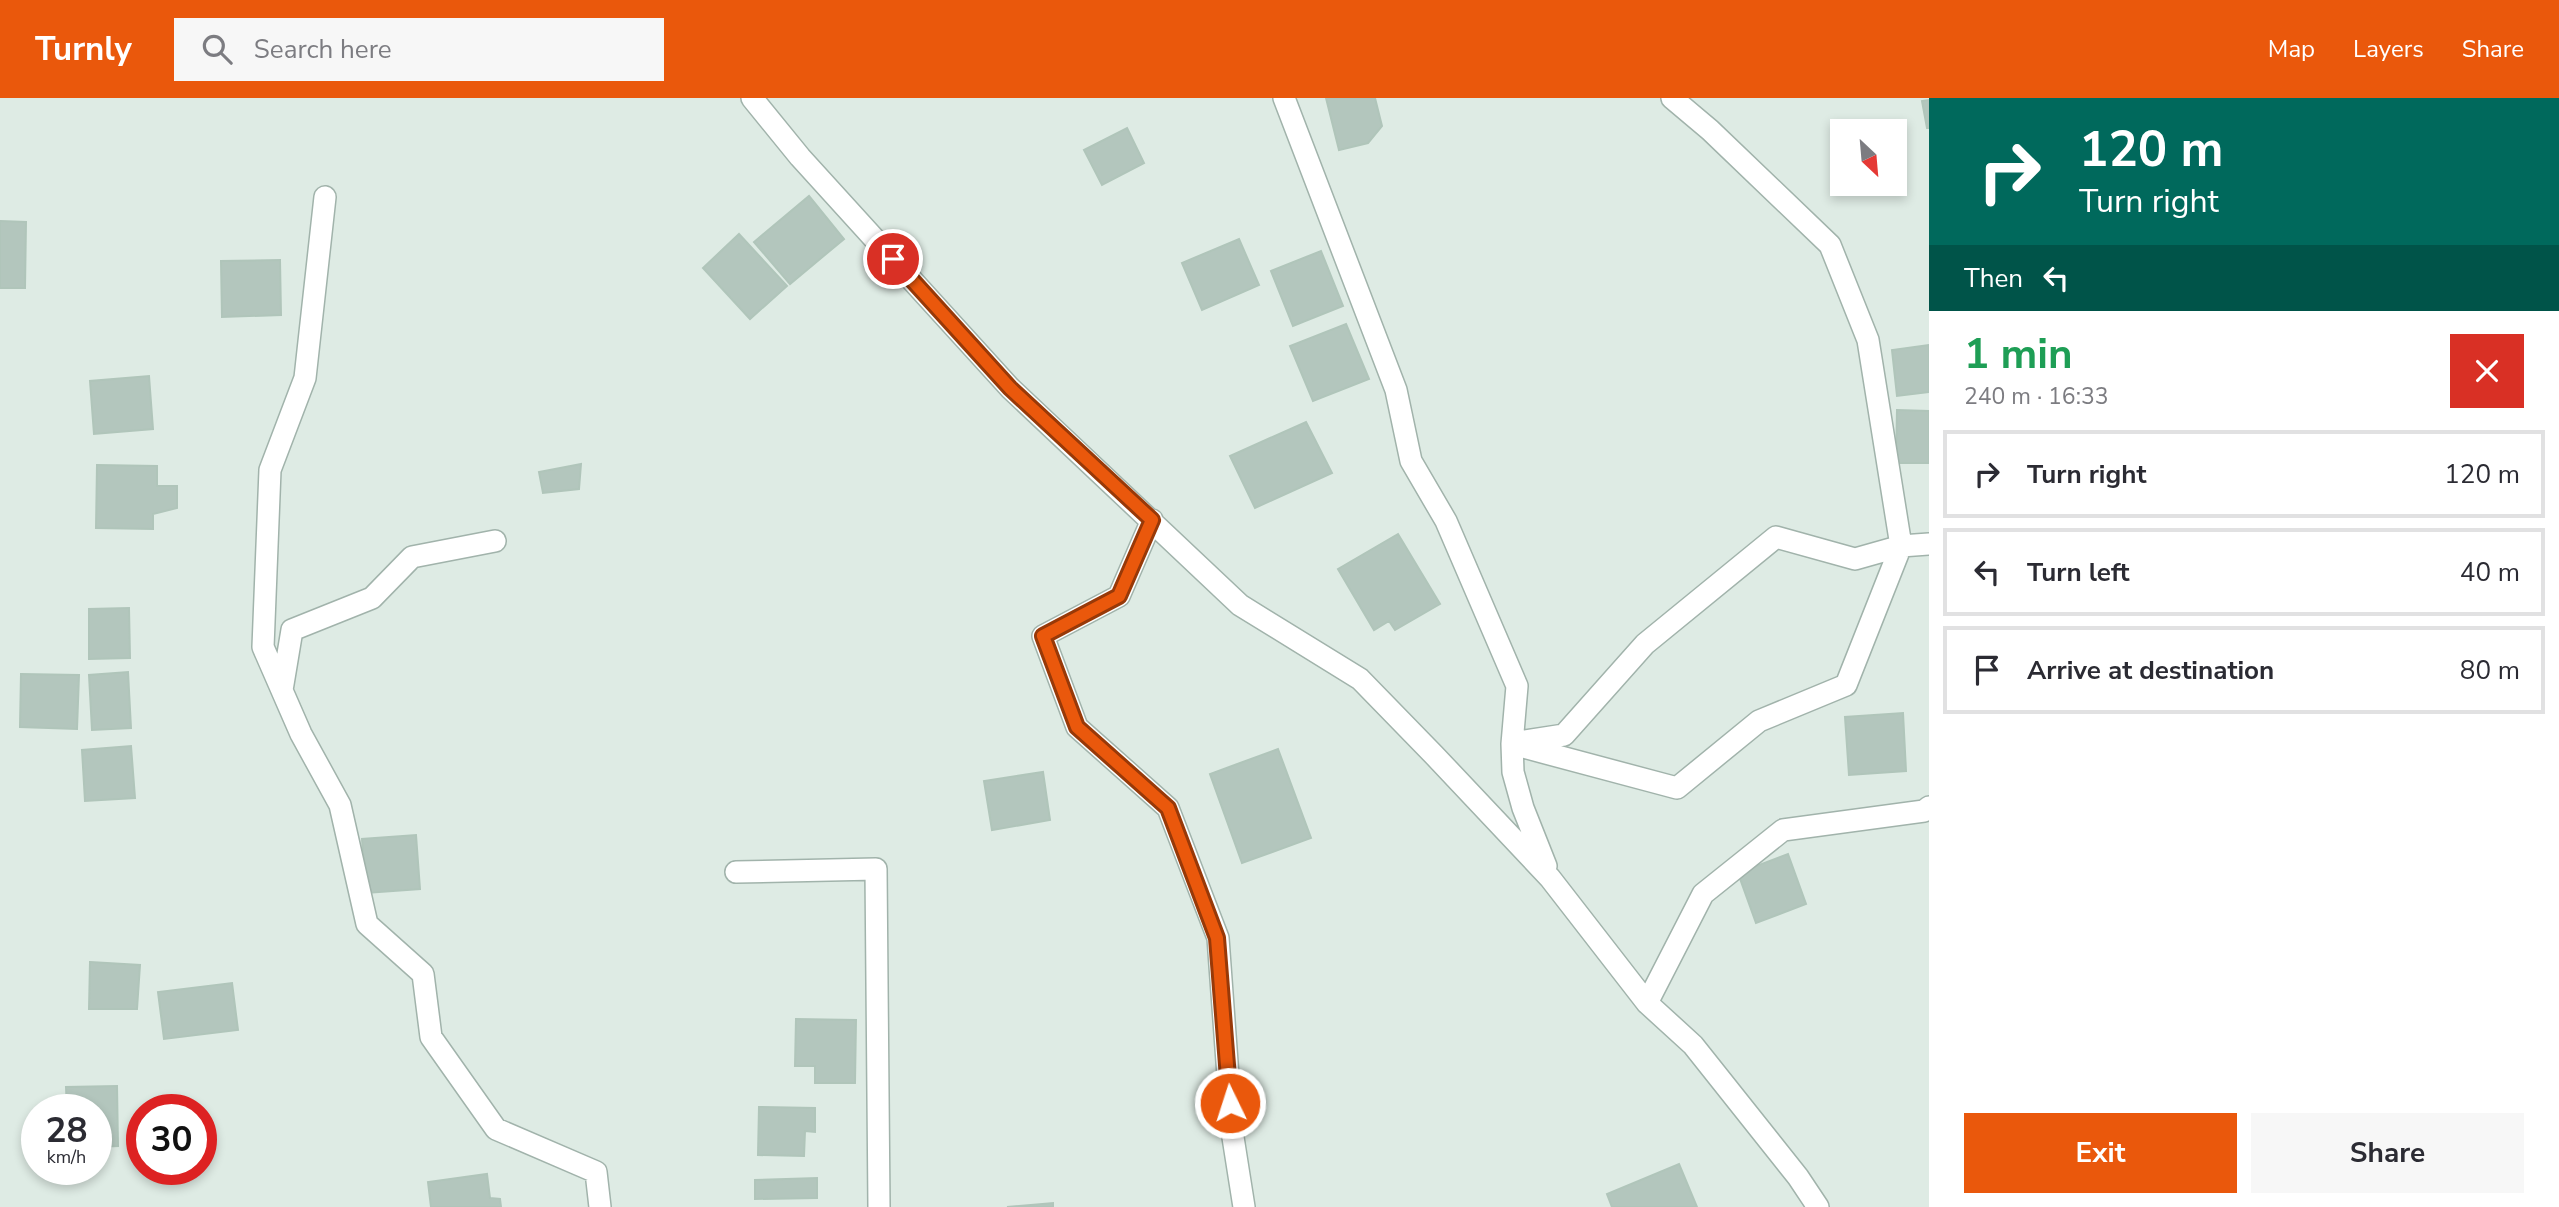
<!DOCTYPE html>
<meta charset="utf-8">
<style>
:root{--surface:#fff;--page:#f7f7f7;--text:#2b2b33;--muted:#7c7c81;--line:#e1e1e2;--accent:#ea580c}
body{margin:0;font-family:"Nunito Sans",sans-serif;background:var(--page);color:var(--text);height:100vh;display:flex;flex-direction:column;font-size:26px;white-space:nowrap}
*{box-sizing:border-box;margin:0}
p{font-size:23px;color:var(--muted)}
.icon{flex:none;width:38px;height:38px;fill:none;stroke:currentColor;stroke-width:2;stroke-linecap:round;stroke-linejoin:round}
.map{position:relative;flex:1;overflow:hidden}
.side{display:flex;flex-direction:column;background:var(--surface);width:630px}
.side>*{flex:none}
.banner{background:#00695c;color:#fff;overflow:hidden}
.needle{width:46px;rotate:154deg}
.fabs{position:absolute;left:1830px;top:21px;display:grid;gap:14px}
.fabs a{display:grid;place-items:center;width:77px;height:77px;border-radius:0px;background:var(--surface);box-shadow:0 4px 10px #0003;font-size:35px}
.speed{position:absolute;left:21px;top:996px;display:flex;gap:14px;font-size:35px;font-weight:700;text-align:center}
.speed>*{display:grid;place-content:center;width:91px;height:91px;border-radius:50%;background:var(--surface);box-shadow:0 4px 10px #0003;line-height:1}
.speed small{font-size:18px;font-weight:400}
.speed .limit{border:10px solid #d22;background:#fff;color:#111}
.pin{position:absolute;display:grid;place-items:center;width:60px;height:60px;color:#fff;margin:-30px;border:4px solid #fff;border-radius:50%;box-shadow:0 2px 7px #0007}
.me{position:absolute;width:77px;margin:-38px;rotate:356deg;stroke-linejoin:round;filter:drop-shadow(0 0 5px #0008)}
.turn{display:flex;align-items:center;gap:24px;height:147px;padding:0 35px;font-size:32px}
.turn .icon{width:91px;height:91px;stroke-width:2.5}
.turn b{display:block;font-size:49px;line-height:60px}
.then{display:flex;align-items:center;height:66px;padding:0 35px;background:#0003;gap:14px;font-size:26px}
.round{display:grid;place-items:center;flex:none;width:74px;height:74px;border-radius:0px;background:var(--page)}
.headline{display:flex;align-items:center;justify-content:space-between;height:119px;padding:0 35px}
h1{font-size:42px;font-weight:700;line-height:52px;color:#1e9e55}
.action{display:flex;gap:14px;margin-top:auto;padding:14px 35px}
.action a{flex:1;height:80px;border-radius:0px;background:var(--accent);color:#fff;font-size:28px;font-weight:700;line-height:80px;text-align:center}
.action a+a{background:var(--page);color:var(--text)}
ul{padding:0;list-style:none}
li{display:flex;align-items:center;gap:21px;height:88px;margin:0 14px 10px;padding:0 21px;border:4px solid var(--line);border-radius:0px}
li div{flex:1}
li b{display:block;font-size:26px}
li em{font-style:normal}
header{display:flex;align-items:center;gap:42px;box-sizing:border-box;height:98px;padding:0 35px;background:var(--accent);color:#fff}
header strong{font-size:33px}
nav{display:flex;gap:38px;margin-inline-start:auto;font-size:24px}
.search{width:490px;height:63px;background:var(--page);display:flex;align-items:center;gap:18px;box-sizing:border-box;padding:0 24px;border-radius:0px;color:var(--muted);font-size:26px}
main{display:flex;flex:1;min-height:0}
.map>svg:first-child{display:block}
.building{fill:#b3c6bd;stroke:#b0c5ba;stroke-width:2}
.lines{fill:none;stroke-linecap:round;stroke-linejoin:round}
.minor-casing{stroke:#a1b3ab;stroke-width:24}
.minor{stroke:#fff;stroke-width:21}
.route-casing{stroke:#983908;stroke-width:18}
.route{stroke:#ea580c;stroke-width:12}
</style>
<header>
<strong>Turnly</strong>
<div class="search"><svg class="icon" aria-label="search" viewBox="0 0 24 24"><circle cx="10" cy="10" r="6"/><path d="M15 15l6 6"/></svg>Search here</div>
<nav><a>Map</a><a>Layers</a><a>Share</a></nav>
</header>
<main>
<div class="map">
<svg width="1929" height="1109" viewBox="0 0 1929 1109">
<rect width="100%" height="100%" fill="#deebe4"/>
<path class="building" d="M1326,0H1375L1382,28L1368,45L1339,52Z
M1929,2V30H1927L1922,3Z
M1127,30L1144,65L1102,87L1084,52Z
M809,98L844,141L790,186L754,144Z
M0,123L26,124L25,190H0Z
M739,136L787,188L750,221L703,170Z
M1239,141L1259,187L1202,212L1182,165Z
M1321,153L1343,208L1293,228L1271,173Z
M280,162L281,217L222,219L221,163Z
M1346,226L1369,281L1313,303L1290,248Z
M1929,247V294L1897,298L1892,252Z
M149,278L153,331L94,336L90,283Z
M1897,312L1929,313V365H1896Z
M1306,324L1332,375L1255,410L1230,358Z
M581,366L579,391L543,395L539,374Z
M97,367L157,368V388H177V410L153,416V431L96,430Z
M1398,436L1440,506L1395,532L1389,523L1374,532L1338,471Z
M129,510L130,560L89,561V511Z
M128,574L131,630L92,632L89,577Z
M21,576L79,577L77,631L20,629Z
M1903,615L1906,673L1849,677L1845,619Z
M131,648L135,700L85,703L82,652Z
M1278,651L1311,740L1242,765L1210,676Z
M1043,674L1050,722L992,732L984,683Z
M416,737L420,791L366,795L362,741Z
M1788,756L1806,806L1756,825L1738,775Z
M90,864L140,867L137,911H89Z
M232,885L238,932L164,941L158,894Z
M796,921L856,922L855,985H815V968H795Z
M117,988L118,1048L96,1049V1012H67L66,989Z
M759,1009L815,1010V1034L805,1033L804,1058L758,1057Z
M1679,1066L1697,1109H1612L1607,1096Z
M487,1076L490,1100L500,1101L501,1109H431L428,1084Z
M817,1080V1100L755,1101V1082Z
M1053,1105V1109H1007Z"/>
<g class="lines">
<defs>
<path id="minor" d="M752,0L800,59L1010,290L1240,507L1360,581L1434,657L1550,780L1647,905L1693,947L1798,1079L1818,1109
M1284,0L1396,292L1411,363L1446,423L1517,588L1512,646L1513,674L1523,710L1546,768
M325,99L305,280L270,372L263,549L301,636L340,707L367,826L423,876L431,939L496,1031L596,1074L600,1109
M1152,422L1119,498L1043,538L1077,629L1168,710L1218,840L1232,1033L1244,1109
M282,592L292,532L372,500L412,459L495,443
M1519,644L1564,637L1645,546L1776,439L1855,461L1901,448L1929,446
M1512,646L1677,690L1759,623L1846,587L1901,448L1868,242L1830,147L1710,32L1672,0
M736,774L876,771L879,1109
M1647,905L1703,796L1783,732L1924,713L1929,709"/>
</defs>
<use href="#minor" class="minor-casing"/>
<use href="#minor" class="minor"/>
</g>
<g class="lines">
<defs>
<path id="route" d="M893,161L1010,290L1152,422L1119,498L1043,538L1077,629L1168,710L1217,840L1230,1005"/>
</defs>
<use href="#route" class="route-casing"/>
<use href="#route" class="route"/>
</g>
</svg>
<div class="fabs">
<a><svg class="needle" viewBox="-14 -14 28 28"><path d="M0-13l5 13h-10z" fill="#e53935"/><path d="M0 13l5-13h-10z" fill="#7c7c81"/></svg></a>
</div>
<div class="speed"><div>28<small>km/h</small></div><div class="limit">30</div></div>
<div class="pin" style="left:893px;top:161px;background:#d93025"><svg class="icon" aria-label="arrive" viewBox="0 0 24 24"><path d="M6 21V4h12l-3 4 3 4H6"/></svg></div>
<svg class="me" style="left:1230px;top:1005px" viewBox="-20 -20 40 40"><circle r="17" fill="#ea580c" stroke="#fff" stroke-width="3"/><path d="M0-11L8 9 0 5-8 9z" fill="#fff"/></svg>
</div>
<section class="side">
<div class="banner">
<div class="turn"><svg class="icon" aria-label="right" viewBox="0 0 24 24"><path d="M7 20v-9h11M14 6l5 5-5 5"/></svg><div><b>120 m</b>Turn right</div></div>
<div class="then">Then<svg class="icon" aria-label="left" viewBox="0 0 24 24"><path d="M17 20v-9H6M10 6l-5 5 5 5"/></svg></div>
</div>
<div class="headline"><div><h1>1 min</h1><p>240 m · 16:33</p></div><a class="round" style="background:#d93025;color:#fff"><svg class="icon" aria-label="close" viewBox="0 0 24 24"><path d="M6 6l12 12M18 6L6 18"/></svg></a></div>
<ul>
<li><svg class="icon" aria-label="right" viewBox="0 0 24 24"><path d="M7 20v-9h11M14 6l5 5-5 5"/></svg><div><b>Turn right</b></div><em>120 m</em></li>
<li><svg class="icon" aria-label="left" viewBox="0 0 24 24"><path d="M17 20v-9H6M10 6l-5 5 5 5"/></svg><div><b>Turn left</b></div><em>40 m</em></li>
<li><svg class="icon" aria-label="arrive" viewBox="0 0 24 24"><path d="M6 21V4h12l-3 4 3 4H6"/></svg><div><b>Arrive at destination</b></div><em>80 m</em></li>
</ul>
<div class="action"><a>Exit</a><a>Share</a></div>
</section>
</main>
